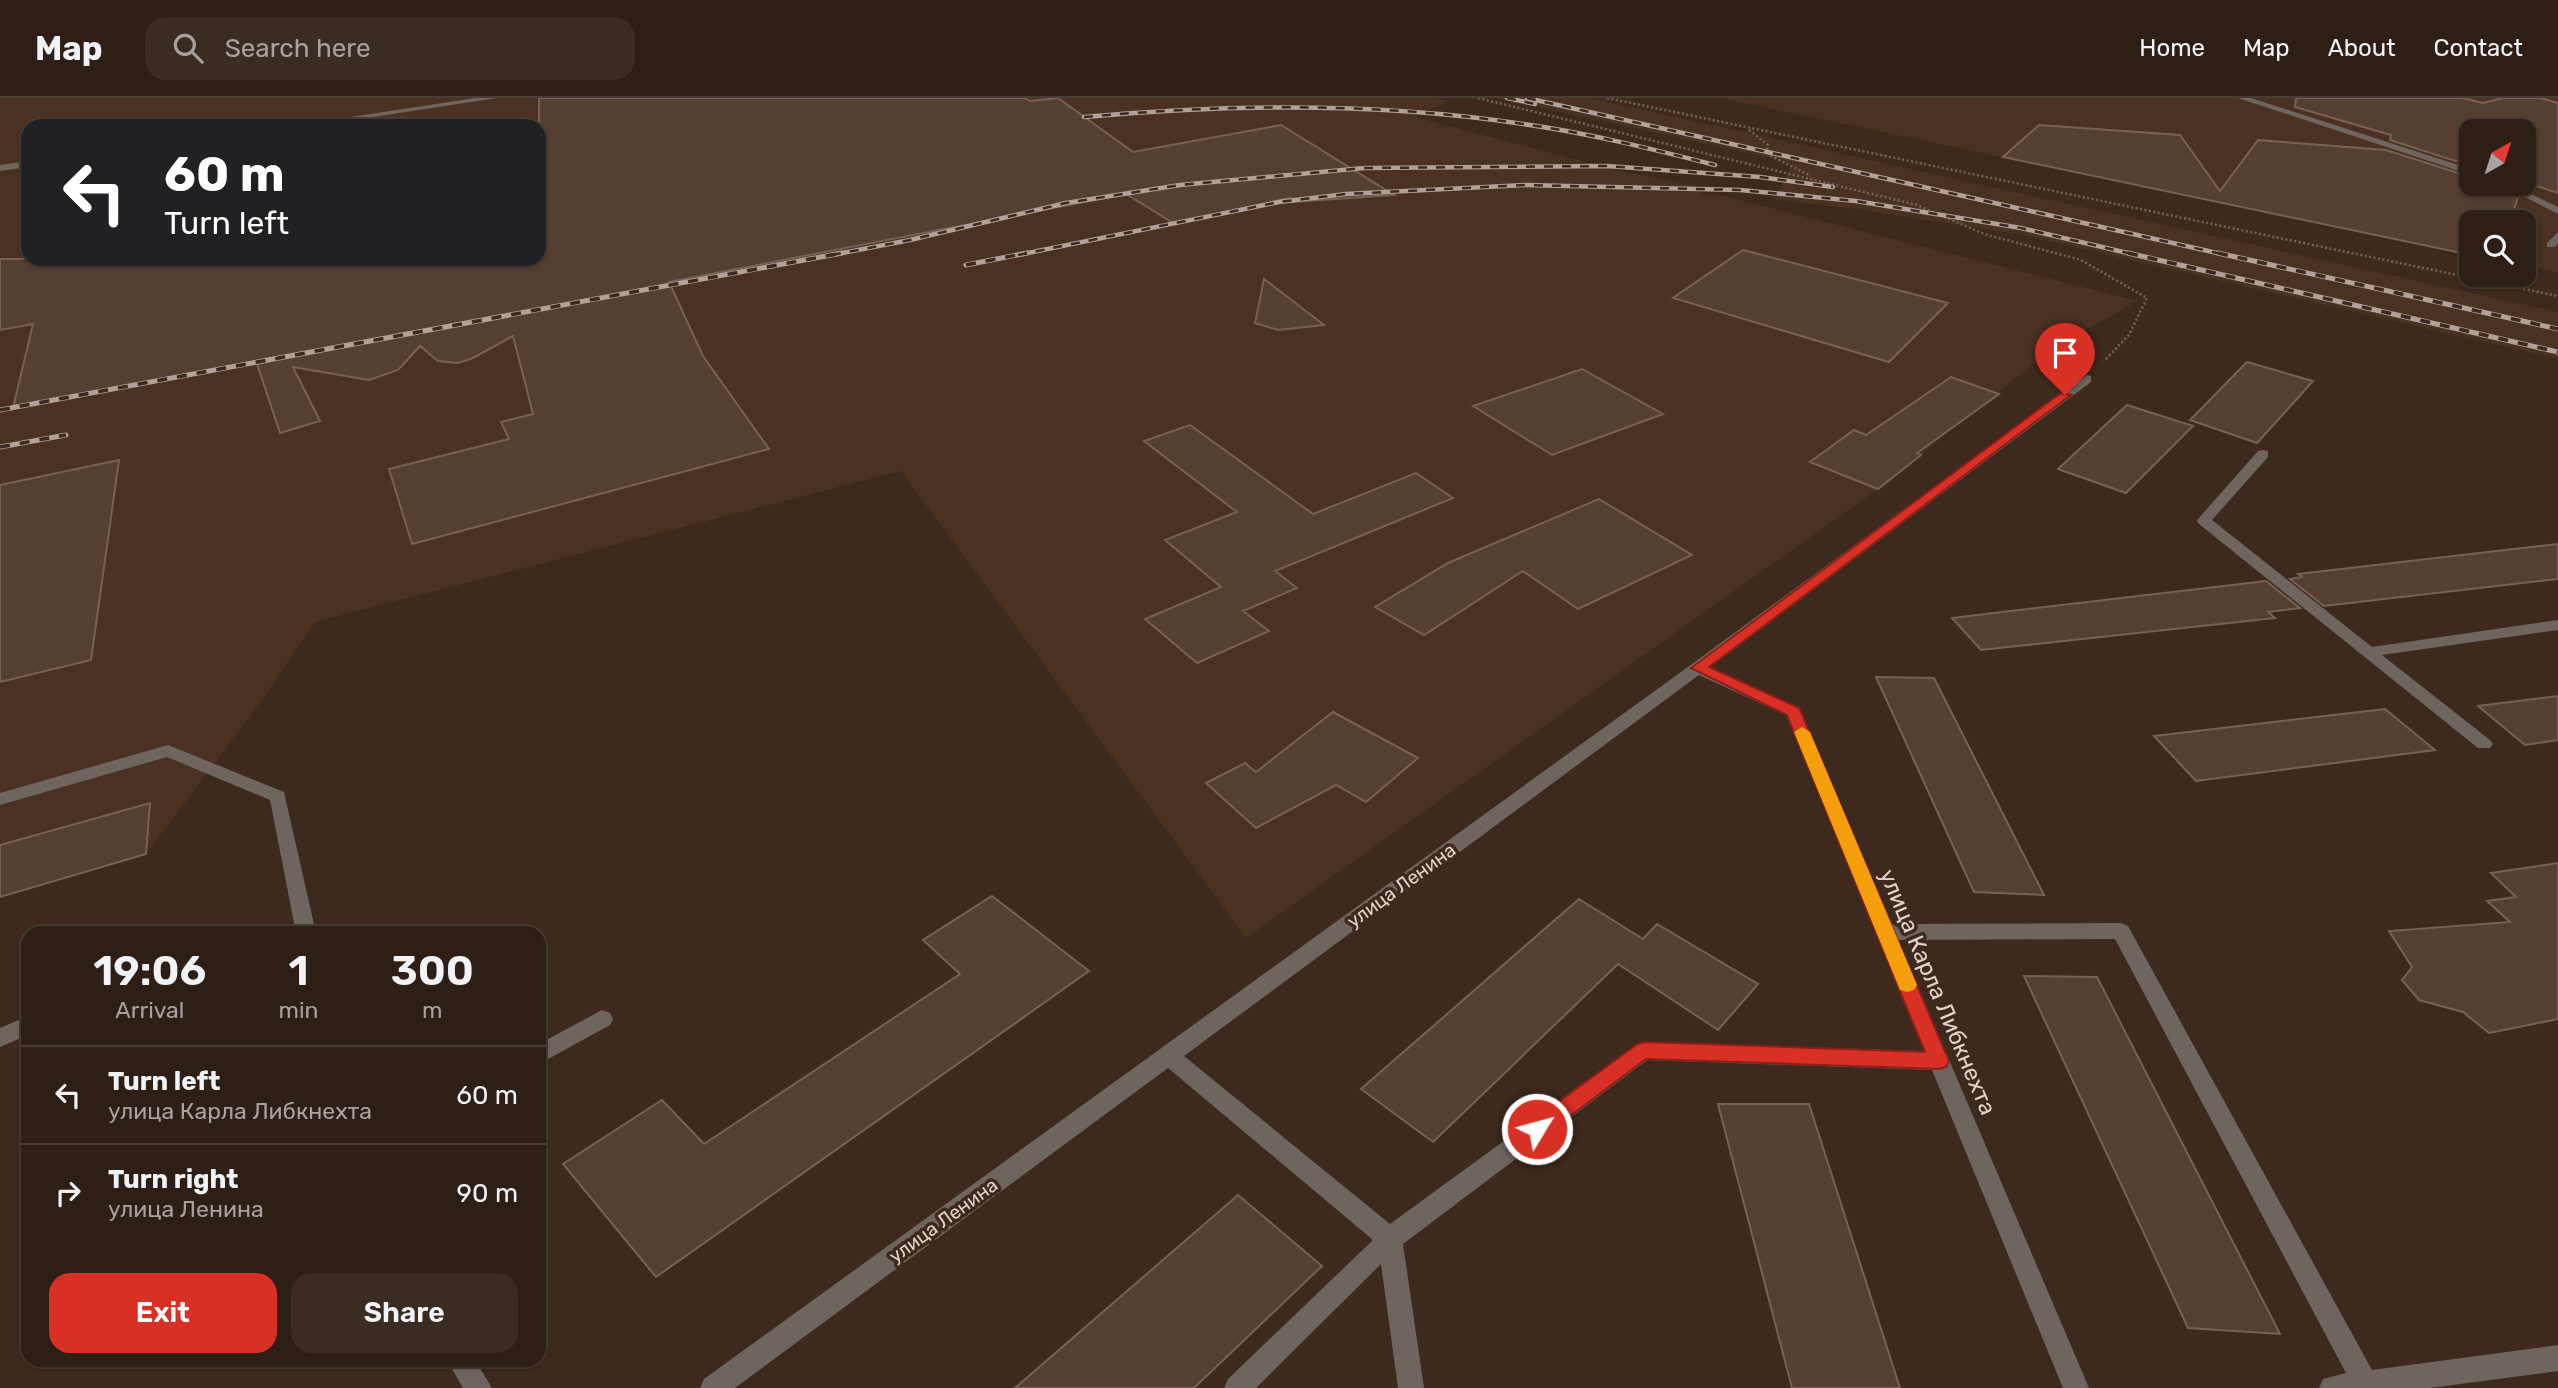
<!DOCTYPE html>
<meta charset="utf-8">
<style>
:root{--surface:#2e1f16;--page:#3a2c23;--text:#f1f3f6;--muted:#a7a2a1;--line:#493d35;--accent:#d93025}
body{margin:0;font-family:Rubik,sans-serif;background:var(--page);color:var(--text);height:100vh;display:flex;flex-direction:column;font-size:26px;white-space:nowrap}
*{box-sizing:border-box;margin:0}
p{font-size:23px;color:var(--muted)}
.icon{flex:none;width:38px;height:38px;fill:none;stroke:currentColor;stroke-width:2;stroke-linecap:round;stroke-linejoin:round}
.map{position:relative;flex:1;overflow:hidden}
.sheet{position:absolute;left:21px;top:828px;width:525px;height:441px;display:flex;flex-direction:column;background:var(--surface);border-radius:21px;box-shadow:0 2px 5px #0004,0 0 0 2px var(--line)}
.sheet>*{flex:none}
.guide{position:absolute;left:21px;top:21px;width:525px;height:147px;border-radius:21px;box-shadow:0 2px 5px #0004,0 0 0 2px var(--line);background:#202124;color:#fff;overflow:hidden}
.needle{width:46px;rotate:39deg}
.tools{position:absolute;left:2459px;top:21px;display:grid;gap:14px}
.tools a{display:grid;place-items:center;width:77px;height:77px;border-radius:14px;background:var(--surface);box-shadow:0 2px 5px #0004,0 0 0 2px var(--line);font-size:35px}
.pin{position:absolute;display:grid;place-items:center;width:60px;height:60px;color:#fff;margin:-72px -30px;border-radius:50% 50% 50% 0;rotate:-45deg;box-shadow:0 0 7px #0007}
.pin .icon{rotate:45deg}
.me{position:absolute;width:77px;margin:-38px;rotate:53deg;stroke-linejoin:round;filter:drop-shadow(0 0 5px #0008)}
.turn{display:flex;align-items:center;gap:24px;height:147px;padding:0 28px;font-size:32px}
.turn .icon{width:91px;height:91px;stroke-width:2.5}
.turn b{display:block;font-size:49px;line-height:60px}
.eta{display:flex;justify-content:space-evenly;align-items:center;height:119px;text-align:center}
.eta b{font-size:42px;font-weight:600;line-height:49px}
.button{display:flex;gap:14px;margin-top:auto;padding:14px 28px}
.button a{flex:1;height:80px;border-radius:21px;background:var(--accent);color:#fff;font-size:28px;font-weight:600;line-height:80px;text-align:center}
.button a+a{background:var(--page);color:var(--text)}
ul{padding:0;list-style:none}
li{display:flex;align-items:center;gap:21px;height:98px;padding:0 28px;border-top:2px solid var(--line)}
li div{flex:1}
li b{display:block;font-size:26px}
li em{font-style:normal}
header{display:flex;align-items:center;gap:42px;box-sizing:border-box;height:98px;padding:0 35px;background:var(--surface);border-bottom:2px solid var(--line)}
header strong{font-size:33px}
nav{display:flex;gap:38px;margin-inline-start:auto;font-size:24px}
.search{width:490px;height:63px;background:var(--page);display:flex;align-items:center;gap:18px;box-sizing:border-box;padding:0 24px;border-radius:21px;color:var(--muted);font-size:26px}
.map>svg:first-child{display:block}
.built{fill:#4a3121;fill-rule:evenodd}
.building{fill:#543f32;stroke:#786154;stroke-width:2}
.lines{fill:none;stroke-linecap:round;stroke-linejoin:round}
.path{stroke:#76645a;stroke-width:2.5;stroke-dasharray:2 2.5;stroke-linecap:butt}
.minor{fill:#6f655f;fill-rule:evenodd}
.rail-far1-casing{stroke:#b1a199;stroke-width:4.5}
.rail-casing{stroke:#b1a199;stroke-width:5}
.rail-far1{stroke:#3d291d;stroke-width:2.5;stroke-dasharray:9;stroke-linecap:butt}
.rail{stroke:#3d291d;stroke-width:3.5;stroke-dasharray:10;stroke-linecap:butt}
.route{fill:#d93025;stroke:#8d1f18;stroke-width:2}
.slow{fill:#f59e0b}
.labels{text-anchor:middle;stroke-width:7;stroke-linejoin:round;paint-order:stroke}
.street-label{font-size:19px;fill:#e1d3cc;stroke:#3d291d}
.near-street-label{font-size:23px;fill:#e1d3cc;stroke:#3d291d}
</style>
<header>
<strong>Map</strong>
<div class="search"><svg class="icon" aria-label="search" viewBox="0 0 24 24"><circle cx="10" cy="10" r="6"/><path d="M15 15l6 6"/></svg>Search here</div>
<nav><a>Home</a><a>Map</a><a>About</a><a>Contact</a></nav>
</header>
<div class="map">
<svg width="2558" height="1290" viewBox="0 0 2558 1290">
<rect width="100%" height="100%" fill="#3d291d"/>
<path class="built" d="M0,0H1434L1448,3L1415,19L1620,73L1696,88L1702,96L1720,97L2138,203L2053,250L1878,391L1246,840L901,373L315,524L264,599L146,756L0,799ZM28,28H539V161H28Z
M1495,0H1590L2558,214V261L2022,137L1856,111L1775,102L1792,65Z
M1720,0H2558V175L2524,167V124H2471V157ZM2471,33H2524V86H2471Z"/>
<path class="building" d="M539,0H1025L1030,3L1058,0L1133,54L1281,27L1394,97L1292,104L1290,100L1173,125L1126,96L669,184L703,258L769,351L412,446L389,371L509,341L501,324L533,316L513,238L473,260L458,265L438,263L420,248L398,272L369,282L293,269L320,323L280,335L256,263L13,310L33,226L0,232V161H539Z
M2296,0H2463L2483,5L2503,0H2541L2558,5V95L2524,84V33H2471V68L2390,42L2391,37L2295,9Z
M2039,27L2180,37L2220,93L2258,42L2386,52L2471,79V86H2497L2518,99L2510,124H2471V157L2003,59Z
M1743,152L1948,205L1889,264L1673,200Z
M1264,181L1324,227L1278,232L1255,225Z
M2247,264L2313,283L2257,345L2190,322Z
M1582,271L1663,316L1552,357L1473,308Z
M1951,279L1999,296L1917,355L1921,357L1878,391L1810,364L1854,332L1866,337Z
M2127,307L2193,328L2126,395L2058,371Z
M1190,327L1313,416L1416,375L1453,400L1275,473L1297,490L1243,513L1269,533L1197,565L1145,521L1221,489L1165,442L1237,414L1144,343Z
M119,362L91,562L0,584V387Z
M1599,401L1692,457L1578,511L1523,473L1424,537L1375,509L1448,465Z
M2558,446V481L2324,508L2290,481L2302,479L2298,476Z
M2266,483L2300,510L2268,514L2275,520L1981,552L1952,520Z
M1876,579L1934,580L2044,797L1974,794Z
M2558,598V642L2525,647L2478,608Z
M2385,611L2435,652L2196,683L2154,638Z
M1333,614L1418,660L1366,704L1336,687L1256,730L1206,685L1245,665L1256,674Z
M150,705L146,756L0,799V747Z
M2558,765V921L2489,935L2463,914L2419,902L2402,882L2412,869L2389,833L2510,824L2487,803L2516,799L2491,775Z
M992,798L1089,873L656,1179L563,1066L662,1002L704,1046L960,876L923,842Z
M1579,801L1643,841L1657,826L1758,886L1718,932L1618,866L1433,1044L1361,991Z
M2024,878L2097,879L2280,1236L2188,1230Z
M1718,1006H1809L1900,1290H1792Z
M1238,1097L1322,1168L1194,1290H1015Z"/>
<g class="lines">
<path class="path" d="M1478,0L1917,107L1984,136L2081,162L2147,200L2129,237L2104,263
M1607,0L2558,198
M1749,32L1768,47L1767,53L1771,58L1811,78"/>
<path class="minor" d="M475,0H497L315,28H292Z
M2238,0H2251L2471,71V77Z
M28,63V69L0,73V67Z
M2499,86H2511L2558,109V116Z
M2558,134V145L2555,149H2547V145Z
M2087,277L2091,278V284L1710,569L1799,610L1892,826L2121,825L2128,828L2372,1272L2558,1247V1273L2430,1290H2319L2323,1281L2346,1275L2115,841L1898,842L2089,1290H2063L1932,972L1647,962L1403,1146L1424,1290H1398L1381,1166L1256,1290H1224L1228,1281L1373,1142L1168,970L735,1290H700L704,1281L1692,566ZM1699,577L1786,617L1924,953L1643,944L1635,947L1390,1126L1184,958Z
M2263,352L2268,353V359L2212,422L2372,549L2558,522V532L2382,557L2490,642L2493,646L2490,650H2478L2199,426L2197,423L2199,420L2258,353Z
M168,647L284,694L316,835H296L270,702L167,659L0,707V695Z
M602,912L610,915L613,921L610,927L539,966V946Z
M28,918V937L0,949V930Z
M447,1262H475L492,1290H463Z"/>
<defs>
<path id="rail-far1" d="M1507,0L1535,6
M1527,0L2226,157
M1084,19C1230,6 1378,4 1523,26C1588,35 1652,51 1715,67
M832,157L910,142L1066,105L1180,87L1364,70L1607,68L1760,79L1833,89
M1018,157L1279,104L1346,96L1525,87L1740,92L1856,103L2021,130L2136,157"/>
<path id="rail" d="M2128,155L2558,254
M2218,155L2558,231
M966,167L1027,155
M0,312L842,155
M0,349L66,337"/>
</defs>
<use href="#rail-far1" class="rail-far1-casing"/>
<use href="#rail" class="rail-casing"/>
<use href="#rail-far1" class="rail-far1"/>
<use href="#rail" class="rail"/>
</g>
<path class="route" d="M2061,295L2071,297L1709,569L1799,610L1801,614L1949,963L1946,969L1939,971L1646,961L1545,1037L1537,1040L1530,1037L1527,1031L1530,1025L1636,947L1643,944L1925,954L1787,617L1691,570Z"/>
<path class="slow" d="M1802,629L1810,634L1917,887L1914,892L1907,894L1900,892L1898,887L1794,634Z"/>
<g class="labels">
<g class="street-label">
<text transform="translate(1401 787) rotate(-36)" y="7">улица Ленина</text>
<text transform="translate(943 1122) rotate(-36)" y="7">улица Ленина</text>
</g>
<g class="near-street-label">
<text transform="translate(1938 894) rotate(67)" y="8">улица Карла Либкнехта</text>
</g>
</g>
</svg>
<div class="tools">
<a><svg class="needle" viewBox="-14 -14 28 28"><path d="M0-13l5 13h-10z" fill="#e53935"/><path d="M0 13l5-13h-10z" fill="#a7a2a1"/></svg></a>
<a><svg class="icon" aria-label="search" viewBox="0 0 24 24"><circle cx="10" cy="10" r="6"/><path d="M15 15l6 6"/></svg></a>
</div>
<div class="pin" style="left:2065px;top:297px;background:#d93025"><svg class="icon" aria-label="arrive" viewBox="0 0 24 24"><path d="M6 21V4h12l-3 4 3 4H6"/></svg></div>
<svg class="me" style="left:1537px;top:1031px" viewBox="-20 -20 40 40"><circle r="17" fill="#d93025" stroke="#fff" stroke-width="3"/><path d="M0-11L8 9 0 5-8 9z" fill="#fff"/></svg>
<div class="guide">
<div class="turn"><svg class="icon" aria-label="left" viewBox="0 0 24 24"><path d="M17 20v-9H6M10 6l-5 5 5 5"/></svg><div><b>60 m</b>Turn left</div></div>
</div>
<section class="sheet">
<div class="eta">
<div><b>19:06</b><p>Arrival</p></div>
<div><b>1</b><p>min</p></div>
<div><b>300</b><p>m</p></div>
</div>
<ul>
<li><svg class="icon" aria-label="left" viewBox="0 0 24 24"><path d="M17 20v-9H6M10 6l-5 5 5 5"/></svg><div><b>Turn left</b><p>улица Карла Либкнехта</p></div><em>60 m</em></li>
<li><svg class="icon" aria-label="right" viewBox="0 0 24 24"><path d="M7 20v-9h11M14 6l5 5-5 5"/></svg><div><b>Turn right</b><p>улица Ленина</p></div><em>90 m</em></li>
</ul>
<div class="button"><a>Exit</a><a>Share</a></div>
</section>
</div>
